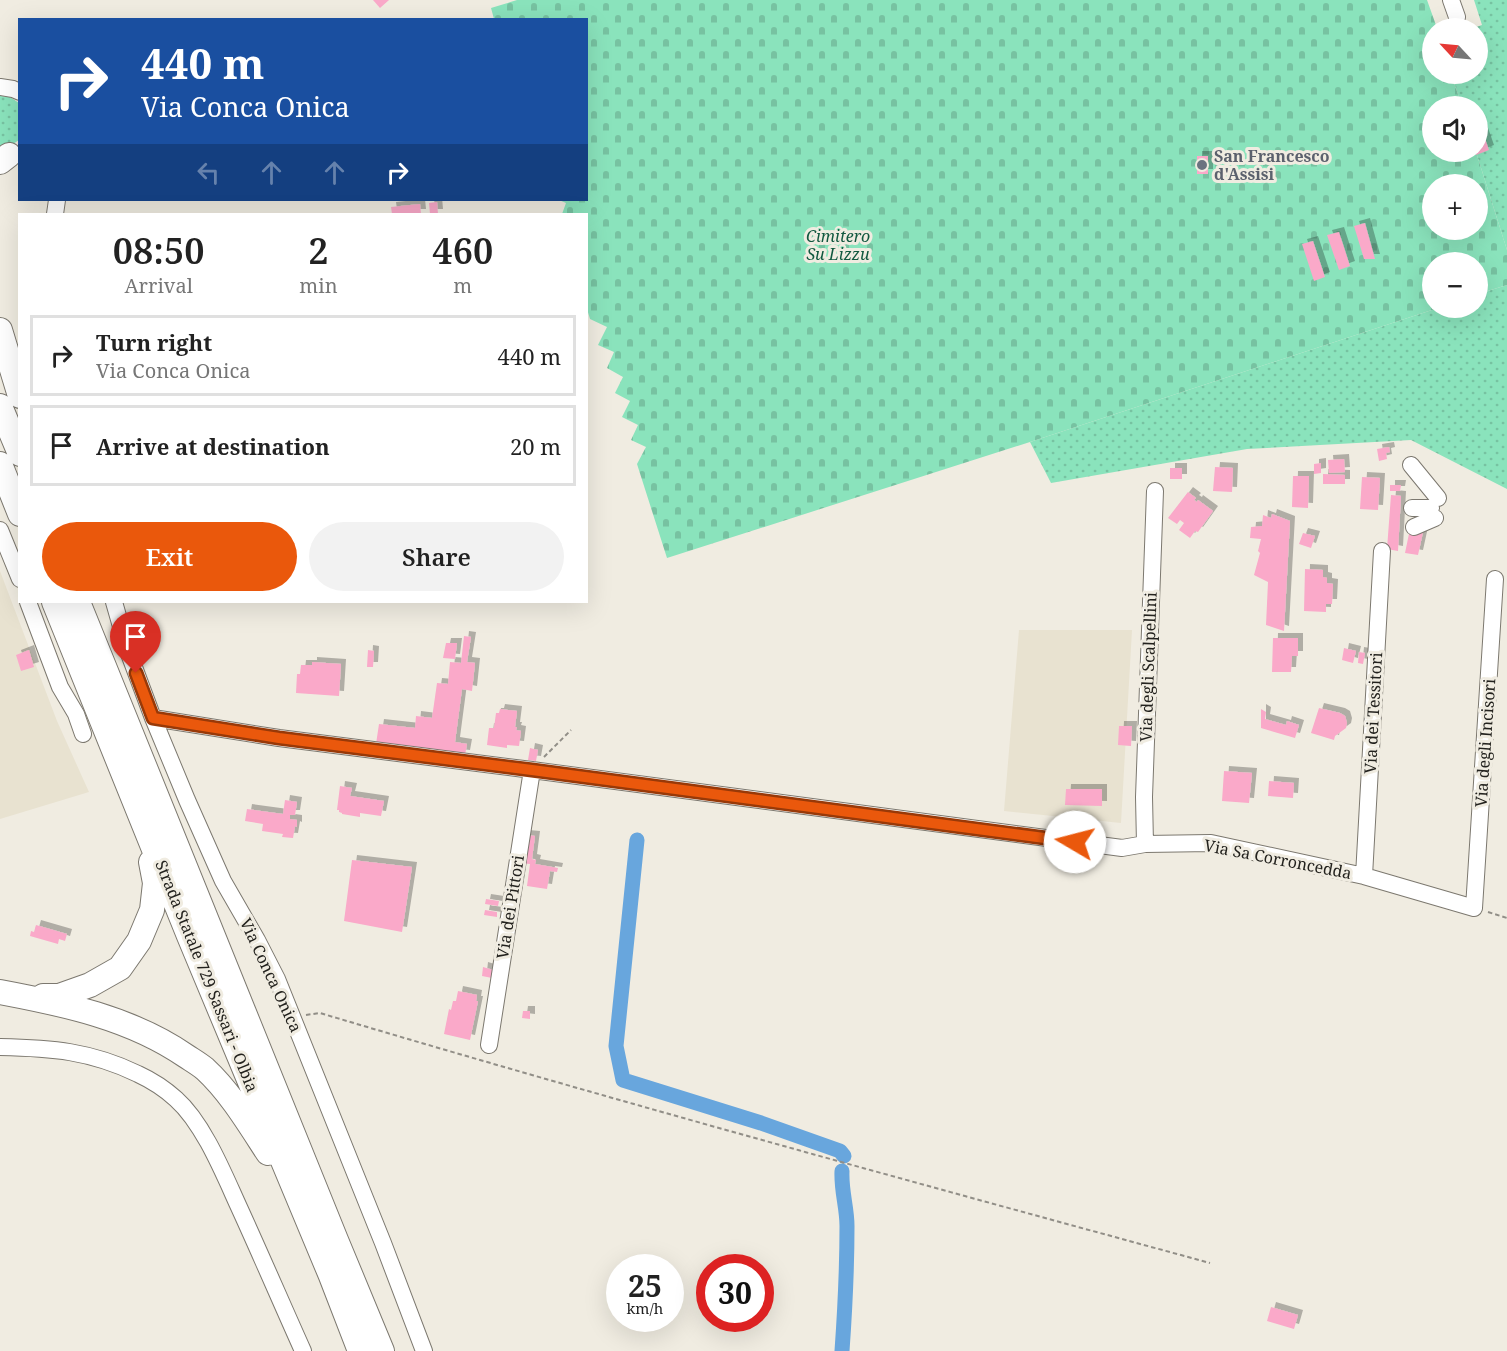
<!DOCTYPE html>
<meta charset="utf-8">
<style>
:root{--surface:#fff;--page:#f2f2f2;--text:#222;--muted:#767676;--line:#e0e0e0;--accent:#ea580c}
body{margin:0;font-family:"Noto Serif",serif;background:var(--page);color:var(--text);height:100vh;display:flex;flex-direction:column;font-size:22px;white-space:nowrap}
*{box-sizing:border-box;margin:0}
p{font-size:20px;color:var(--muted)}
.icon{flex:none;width:33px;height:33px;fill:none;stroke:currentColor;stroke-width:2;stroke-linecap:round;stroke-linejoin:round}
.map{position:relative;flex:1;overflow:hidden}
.panel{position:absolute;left:18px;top:213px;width:570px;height:390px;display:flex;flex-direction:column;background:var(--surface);border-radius:0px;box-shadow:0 6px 24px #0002}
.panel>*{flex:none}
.banner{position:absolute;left:18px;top:18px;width:570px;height:183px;border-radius:0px;box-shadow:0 6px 24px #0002;background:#1a4fa0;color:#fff;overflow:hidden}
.needle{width:39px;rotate:296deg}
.controls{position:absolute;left:1422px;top:18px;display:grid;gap:12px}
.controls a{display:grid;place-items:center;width:66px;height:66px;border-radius:50%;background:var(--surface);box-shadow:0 6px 24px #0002;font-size:30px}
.speed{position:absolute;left:606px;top:1254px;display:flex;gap:12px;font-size:30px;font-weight:700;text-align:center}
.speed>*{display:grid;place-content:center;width:78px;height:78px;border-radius:50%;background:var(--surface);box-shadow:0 6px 24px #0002;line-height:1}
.speed small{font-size:15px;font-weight:400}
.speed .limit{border:9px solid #d22;background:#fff;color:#111}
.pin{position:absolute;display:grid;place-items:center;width:51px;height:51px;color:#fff;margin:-62px -26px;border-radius:50% 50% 50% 0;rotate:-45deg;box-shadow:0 0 6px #0007}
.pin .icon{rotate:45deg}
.me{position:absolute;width:66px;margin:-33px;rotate:278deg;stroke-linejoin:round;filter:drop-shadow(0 0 4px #0008)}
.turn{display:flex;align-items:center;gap:21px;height:126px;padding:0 24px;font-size:27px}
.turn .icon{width:78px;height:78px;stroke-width:2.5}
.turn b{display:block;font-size:42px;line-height:51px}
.lanes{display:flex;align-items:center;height:57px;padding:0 24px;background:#0003;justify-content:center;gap:30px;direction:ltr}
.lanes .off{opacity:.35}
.eta{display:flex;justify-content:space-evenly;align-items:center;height:102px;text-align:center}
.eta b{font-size:36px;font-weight:600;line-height:42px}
.action{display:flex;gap:12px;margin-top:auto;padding:12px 24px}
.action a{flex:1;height:69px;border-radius:36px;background:var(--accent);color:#fff;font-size:24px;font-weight:600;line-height:69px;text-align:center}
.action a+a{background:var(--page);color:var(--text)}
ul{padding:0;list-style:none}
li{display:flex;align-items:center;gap:18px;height:81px;margin:0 12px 9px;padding:0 12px;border:3px solid var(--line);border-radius:0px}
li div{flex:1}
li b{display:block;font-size:22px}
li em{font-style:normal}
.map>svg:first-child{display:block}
.built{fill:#e8e2d0}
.grass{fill:url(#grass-dots)}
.cemetery{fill:url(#cemetery-stones);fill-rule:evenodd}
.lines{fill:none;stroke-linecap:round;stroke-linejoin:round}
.canal{stroke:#68a6dd;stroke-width:15}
.building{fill:#faa9c9;filter:url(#shadow)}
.minor-casing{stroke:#7c786f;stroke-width:18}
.highway-casing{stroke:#7c786f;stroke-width:26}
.path{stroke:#918e87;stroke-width:2;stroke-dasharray:4.5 3;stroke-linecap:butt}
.minor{stroke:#fff;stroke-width:16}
.highway{stroke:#fff;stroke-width:24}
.route-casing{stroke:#983908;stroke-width:15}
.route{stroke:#ea580c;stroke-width:10}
.worship-dot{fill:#6b7280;stroke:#f0ece1;stroke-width:2}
.labels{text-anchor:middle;stroke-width:6;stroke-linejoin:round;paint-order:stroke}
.worship-label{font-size:16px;font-weight:bold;fill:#5b616d;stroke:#f0ece1;text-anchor:start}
.park-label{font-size:16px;font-style:italic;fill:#11583f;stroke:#f0ece1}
.street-label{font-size:16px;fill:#23221e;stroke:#f0ece1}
</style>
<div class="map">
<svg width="1507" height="1351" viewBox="0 0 1507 1351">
<defs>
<pattern id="grass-dots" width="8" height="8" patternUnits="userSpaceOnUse" patternTransform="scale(1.5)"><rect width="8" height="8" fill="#8ae3bc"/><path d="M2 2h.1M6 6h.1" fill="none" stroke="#77c2a1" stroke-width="1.8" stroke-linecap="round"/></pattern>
<pattern id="cemetery-stones" width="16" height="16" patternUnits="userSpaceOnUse" patternTransform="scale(1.5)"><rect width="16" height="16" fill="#8ae3bc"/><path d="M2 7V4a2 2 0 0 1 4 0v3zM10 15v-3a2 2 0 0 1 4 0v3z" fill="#77c2a1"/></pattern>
<filter id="shadow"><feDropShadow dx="5" dy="-5" stdDeviation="0" flood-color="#0004"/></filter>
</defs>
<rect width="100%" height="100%" fill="#f0ece1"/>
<path class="built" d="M0,571L57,721L89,792L0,819Z
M1019,630H1132L1121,823L1004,811Z"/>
<path class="grass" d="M1474,0H1507V250L1476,152H1478V106H1462L1451,74H1478V28H1473L1482,25Z
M0,96L10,97L19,103V140L13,144L0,147Z
M1507,285V489L1411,440L1247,449L1051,483L1030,442L1438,308H1478V294Z"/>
<path class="cemetery" d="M517,0H1427L1437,28H1432V74H1451L1462,106H1432V152H1476L1507,250V285L1478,294V262H1432V308H1438L1030,442L667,558L637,464L646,447L631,440L638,425L622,417L630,401L615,393L623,377L607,368L614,352L598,345L607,327L590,319L587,309L586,214H562L566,203L559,200H586V20L494,19L491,8ZM1432,184H1478V230H1432Z"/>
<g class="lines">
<path class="canal" d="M637,840L616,1046L623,1080L761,1123L840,1151L844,1156
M842,1351C845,1309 847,1268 847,1226C847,1207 841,1191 842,1171"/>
</g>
<path class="building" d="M373,0H389L380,8Z
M1481,127L1489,150L1476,155L1475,152H1478V128Z
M1197,156H1208V174H1197Z
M437,202L438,214H430L429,203Z
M420,204L421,214H392L391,207Z
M1365,223L1375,259H1364L1354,226Z
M1339,232L1350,266L1339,270L1327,235Z
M1313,241L1325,277L1314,281L1302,244Z
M1389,447L1390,452L1386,453L1387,459L1379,461L1377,449Z
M1344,459L1345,472L1329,473L1328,460Z
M1321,463V473L1314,474V464Z
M1215,467L1233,468L1232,492L1213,491Z
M1170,468H1182V479H1170Z
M1323,474L1345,475V484H1323Z
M1293,476H1309L1308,508L1292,507Z
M1362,477L1380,478L1378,510L1360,509Z
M1390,485H1401L1400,491H1390Z
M1188,492L1196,498L1194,500L1197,502L1198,500L1213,511L1198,532L1195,531L1190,538L1179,530L1184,523L1180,520L1177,524L1168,518Z
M1391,495L1401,496L1398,551L1387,549Z
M1272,514L1290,521L1284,631L1266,625L1268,582L1254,575L1260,553L1258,551L1261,539L1250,538L1251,527L1262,526L1263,515L1271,518Z
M1410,529L1423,532L1418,555L1405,553Z
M1303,533L1315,536L1311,548L1299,544Z
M1305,569L1323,570V577L1327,578V583L1333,584L1332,604H1326V612L1304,611Z
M464,636L471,637L467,662L475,663L472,691L462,689L455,742L467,744L465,755L376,744L379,724L415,728L416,716L432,718L437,683L448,684L450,662L461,663Z
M1273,638H1298V656H1292L1291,672H1272Z
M446,643H457L455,659L443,658Z
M1344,648L1356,651L1353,663L1342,660Z
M29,650L34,667L21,671L16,655Z
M368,650L374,651L373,667H367Z
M1359,652L1365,653L1363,664L1358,663Z
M312,662L341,664L339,696L296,693L297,674H300L301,665H312Z
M1319,708L1340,713L1345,716L1347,723L1346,728L1335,736L1334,740L1311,733Z
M500,709L517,711L515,727H517L516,730L521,731L519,746L507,745V748L487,745L489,728H494L496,713H499Z
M1261,709L1266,712L1265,719L1286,725L1287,721L1299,725L1295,738L1261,728Z
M1119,726H1132L1131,746L1118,745Z
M530,748L538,750L536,761L528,760Z
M1224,771L1252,773L1249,803L1222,801Z
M1269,781L1294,783L1293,798L1268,796Z
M340,786L352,788L350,796L384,801L381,816L360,813V817L342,814V813L339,812V810H337Z
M1066,789H1102V806L1065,805Z
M285,800L297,802L295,815H290V819L297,820V827L295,826L293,838L282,837L283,834L262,831L263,824L245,821L247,809L283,814Z
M524,835L535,836L532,859L536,860L535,864L558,868L557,872L550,871L547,889L527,886L530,864L520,863Z
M352,860L412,867L402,932L344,921Z
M486,899L499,901L498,906L485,904Z
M485,910L497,912V917L484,915Z
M36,925L67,934L65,941L59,939L58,944L30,936L31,931L34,932Z
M483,967L493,970L492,978L482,976Z
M458,991L477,995L476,1001H478L470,1040L444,1034L449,1009L451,1010L453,1001H456Z
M523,1011H530V1019L522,1018Z
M1271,1307L1298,1315L1294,1329L1267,1321Z"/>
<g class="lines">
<defs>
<path id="minor" d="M1451,0L1457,17
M0,87L13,89L20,92
M55,214L57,200
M1411,465L1438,498
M1412,508H1431
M1414,527L1435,518
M0,530L20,579
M28,602L60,687L76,714L83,734
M114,602L128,651L153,718L187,800L223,881L257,940L277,979L383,1243L424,1351
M153,718L279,738L532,770L1122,848L1145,844L1211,843L1364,876L1474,908L1495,579
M1145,844L1144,797L1155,491
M1364,876L1382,551
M489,1045L532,770
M0,1047C51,1048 91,1051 138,1074C151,1080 165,1089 176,1099C203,1123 223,1172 238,1205C260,1253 281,1302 303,1351"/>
<path id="highway" d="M0,162L9,155
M0,330L20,396
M0,406L20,454
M0,464L20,514
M54,602L189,936L331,1276L360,1351
M78,602L336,1240L382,1351
M0,992C64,1004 131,1018 186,1056C192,1060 199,1064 205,1069C230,1092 249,1124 268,1153
M43,996H59L90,985L120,968L139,941L152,910L155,883L151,862"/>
</defs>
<use href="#minor" class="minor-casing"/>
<use href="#highway" class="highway-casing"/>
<path class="path" d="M544,757L571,730
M1488,912L1507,918
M306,1015L320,1013C615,1101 913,1182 1210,1263"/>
<use href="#minor" class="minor"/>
<use href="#highway" class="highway"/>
</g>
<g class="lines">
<defs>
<path id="route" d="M136,673L153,718L279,738L532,770L1075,842"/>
</defs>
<use href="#route" class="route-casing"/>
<use href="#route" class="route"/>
</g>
<circle class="worship-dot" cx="1202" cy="165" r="6"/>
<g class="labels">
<g class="worship-label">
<text x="1214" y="162">San Francesco<tspan x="1214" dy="18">d'Assisi</tspan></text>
</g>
<g class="park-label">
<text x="838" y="242">Cimitero<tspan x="838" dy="18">Su Lizzu</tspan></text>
</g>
<g class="street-label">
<text transform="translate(1148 667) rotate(-88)" y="6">Via degli Scalpellini</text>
<text transform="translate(1373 713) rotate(-87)" y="6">Via dei Tessitori</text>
<text transform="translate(1485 743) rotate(-86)" y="6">Via degli Incisori</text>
<text transform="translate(1278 859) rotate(11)" y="6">Via Sa Corroncedda</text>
<text transform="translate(510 907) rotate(-81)" y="6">Via dei Pittori</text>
<text transform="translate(271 975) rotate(65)" y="6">Via Conca Onica</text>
<text transform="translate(207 976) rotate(68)" y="6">Strada Statale 729 Sassari - Olbia</text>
</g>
</g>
</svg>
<div class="controls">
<a><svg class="needle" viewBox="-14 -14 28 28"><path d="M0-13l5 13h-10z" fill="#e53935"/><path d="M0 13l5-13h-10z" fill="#767676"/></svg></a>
<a><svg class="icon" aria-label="sound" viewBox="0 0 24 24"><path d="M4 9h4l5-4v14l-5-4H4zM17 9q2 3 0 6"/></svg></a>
<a>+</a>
<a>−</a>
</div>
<div class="speed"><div>25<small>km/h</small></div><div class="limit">30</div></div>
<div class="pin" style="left:136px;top:673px;background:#d93025"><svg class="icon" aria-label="arrive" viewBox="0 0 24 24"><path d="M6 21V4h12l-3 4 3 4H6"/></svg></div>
<svg class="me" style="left:1075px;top:842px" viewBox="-20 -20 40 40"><circle r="19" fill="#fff"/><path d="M0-13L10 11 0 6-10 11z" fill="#ea580c"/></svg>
<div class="banner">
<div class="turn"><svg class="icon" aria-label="right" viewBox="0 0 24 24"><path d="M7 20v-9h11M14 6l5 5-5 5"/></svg><div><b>440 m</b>Via Conca Onica</div></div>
<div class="lanes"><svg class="icon off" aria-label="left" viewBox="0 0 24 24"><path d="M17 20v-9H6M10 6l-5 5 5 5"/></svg><svg class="icon off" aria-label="ahead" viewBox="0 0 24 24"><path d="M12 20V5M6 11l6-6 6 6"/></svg><svg class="icon off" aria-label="ahead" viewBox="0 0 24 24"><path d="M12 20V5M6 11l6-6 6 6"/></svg><svg class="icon" aria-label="right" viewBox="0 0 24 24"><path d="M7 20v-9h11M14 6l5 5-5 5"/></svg></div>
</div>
<section class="panel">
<div class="eta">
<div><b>08:50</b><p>Arrival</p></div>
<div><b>2</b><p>min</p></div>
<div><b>460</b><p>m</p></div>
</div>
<ul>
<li><svg class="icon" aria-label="right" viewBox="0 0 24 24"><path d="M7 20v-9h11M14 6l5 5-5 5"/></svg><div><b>Turn right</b><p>Via Conca Onica</p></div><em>440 m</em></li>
<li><svg class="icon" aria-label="arrive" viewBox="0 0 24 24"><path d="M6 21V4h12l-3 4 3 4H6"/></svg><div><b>Arrive at destination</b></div><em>20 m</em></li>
</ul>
<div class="action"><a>Exit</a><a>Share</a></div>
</section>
</div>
